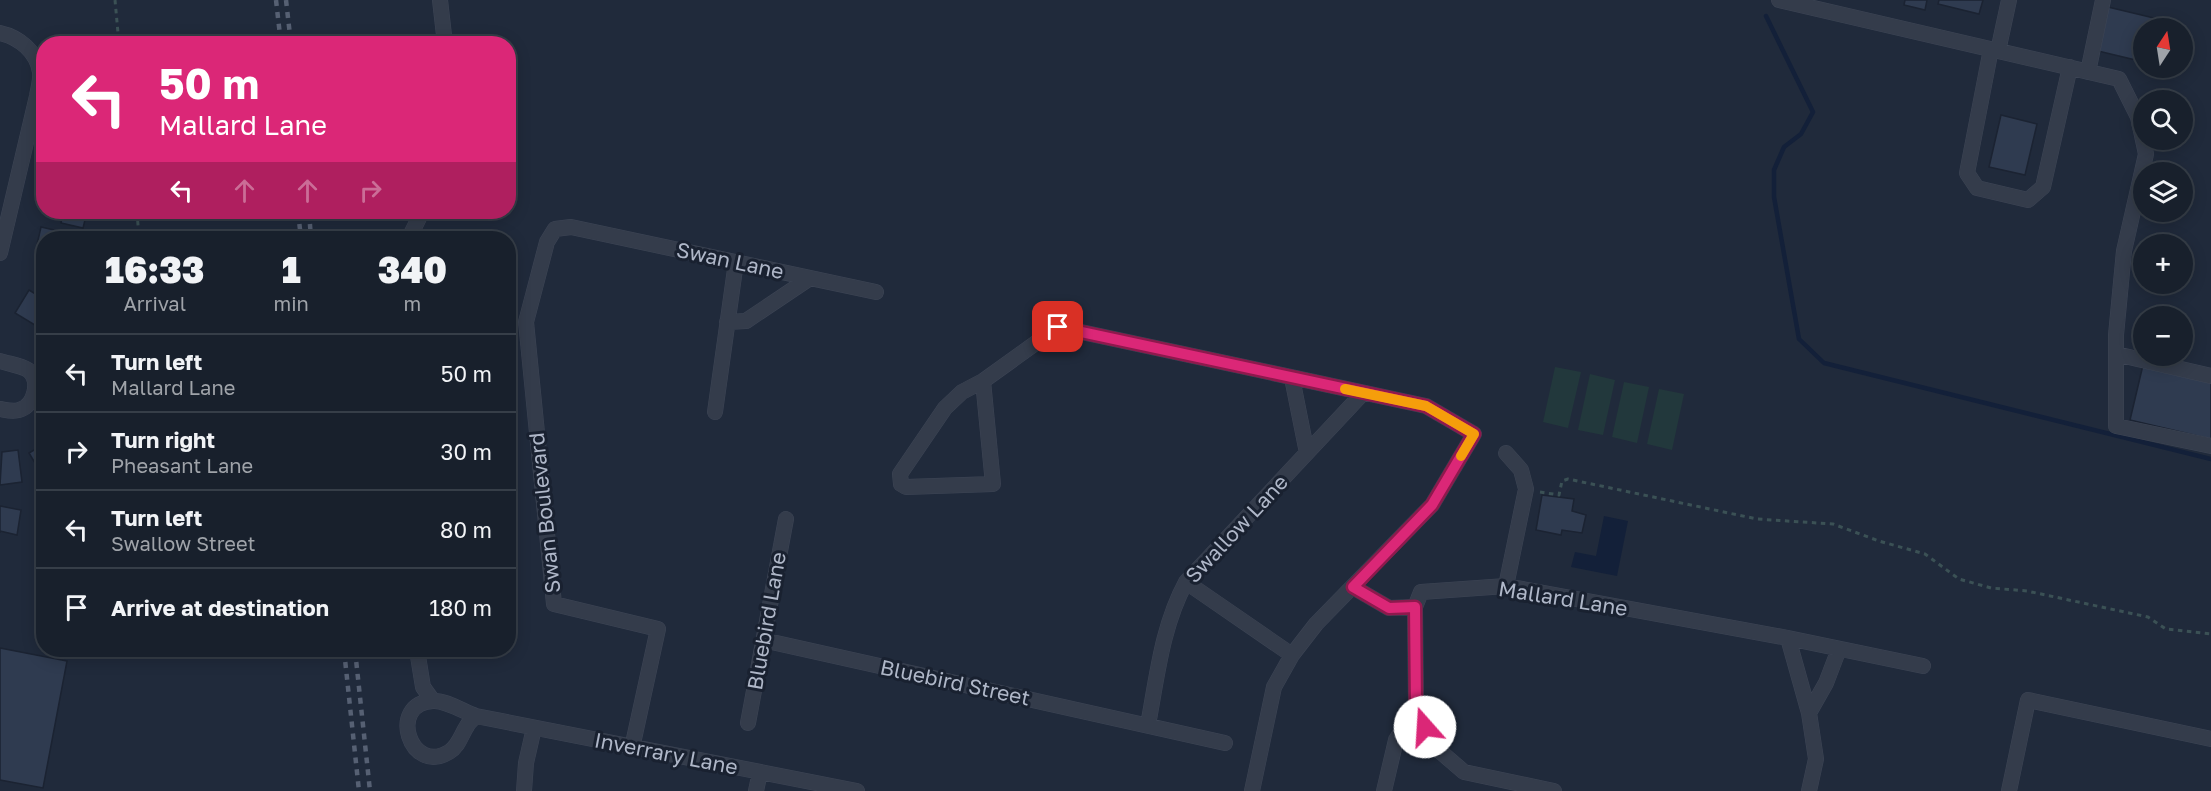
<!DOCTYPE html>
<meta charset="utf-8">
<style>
:root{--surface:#18202c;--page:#212834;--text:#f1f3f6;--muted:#9fa3a9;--line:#363e48}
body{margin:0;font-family:"Golos Text",sans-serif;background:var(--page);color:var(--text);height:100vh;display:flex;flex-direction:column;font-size:22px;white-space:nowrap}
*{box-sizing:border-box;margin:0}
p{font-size:20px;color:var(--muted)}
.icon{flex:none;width:33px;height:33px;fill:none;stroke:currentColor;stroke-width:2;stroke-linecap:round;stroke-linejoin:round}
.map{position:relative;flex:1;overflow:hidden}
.side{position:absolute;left:36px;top:231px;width:480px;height:426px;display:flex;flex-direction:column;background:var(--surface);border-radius:24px;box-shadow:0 3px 15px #0003,0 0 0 2px var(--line)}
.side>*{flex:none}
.hud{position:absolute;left:36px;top:36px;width:480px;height:183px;border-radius:24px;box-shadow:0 3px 15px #0003,0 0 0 2px var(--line);background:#db2777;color:#fff;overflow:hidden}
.needle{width:39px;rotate:12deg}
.tools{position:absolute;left:2133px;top:18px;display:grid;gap:12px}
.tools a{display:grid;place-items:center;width:60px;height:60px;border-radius:50%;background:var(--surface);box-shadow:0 3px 15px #0003,0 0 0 2px var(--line);font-size:30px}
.pin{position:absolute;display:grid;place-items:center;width:51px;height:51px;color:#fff;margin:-26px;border-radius:12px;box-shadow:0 3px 9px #0006}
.me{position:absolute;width:66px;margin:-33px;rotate:341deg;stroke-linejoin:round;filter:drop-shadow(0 0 4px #0008)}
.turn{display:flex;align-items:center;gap:21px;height:126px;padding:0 24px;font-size:27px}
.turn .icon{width:78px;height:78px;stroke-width:2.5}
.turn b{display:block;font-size:42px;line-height:51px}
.lanes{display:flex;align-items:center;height:57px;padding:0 24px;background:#0003;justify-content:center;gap:30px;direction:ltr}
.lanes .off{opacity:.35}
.eta{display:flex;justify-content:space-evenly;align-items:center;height:102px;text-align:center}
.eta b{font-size:36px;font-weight:800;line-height:42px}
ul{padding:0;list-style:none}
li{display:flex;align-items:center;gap:18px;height:78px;padding:0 24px;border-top:2px solid var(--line)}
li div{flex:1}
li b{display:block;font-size:22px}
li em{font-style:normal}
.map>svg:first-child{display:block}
.green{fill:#22383c}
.water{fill:#132039}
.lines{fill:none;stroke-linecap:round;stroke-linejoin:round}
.stream{stroke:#132039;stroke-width:4.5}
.building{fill:#2f3b50;stroke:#1b2332;stroke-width:1.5}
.minor-casing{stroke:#3d4555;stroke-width:16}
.path{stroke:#3b5155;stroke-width:3;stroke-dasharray:4.5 4.5;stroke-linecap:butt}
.minor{stroke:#343c4b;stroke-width:15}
.rail{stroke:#566073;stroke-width:4.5;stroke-dasharray:6 6;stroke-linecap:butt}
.route-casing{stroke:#8e194d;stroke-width:15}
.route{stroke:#db2777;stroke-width:10}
.slow{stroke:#f59e0b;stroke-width:10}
.labels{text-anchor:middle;stroke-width:6;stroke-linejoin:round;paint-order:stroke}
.street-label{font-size:21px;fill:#afb7c8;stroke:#192130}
</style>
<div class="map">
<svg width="2211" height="791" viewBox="0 0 2211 791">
<rect width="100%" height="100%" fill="#202a3b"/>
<path class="green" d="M1555,367L1581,372L1568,428L1543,422Z
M1590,374L1615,380L1603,435L1578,430Z
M1624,382L1649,387L1637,443L1612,437Z
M1659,389L1684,394L1672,450L1647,444Z"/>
<path class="water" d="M1604,516L1628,521L1617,576L1571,567L1575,552L1596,556Z"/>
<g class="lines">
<path class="stream" d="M1766,16L1813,112L1801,134L1784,147L1774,170V197L1799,339L1824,363L2211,459"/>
</g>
<path class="building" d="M1905,0H1927L1925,10L1904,5Z
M1939,0H1983L1979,14L1938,4Z
M2108,7L2179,24L2178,28H2144V62L2098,51Z
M2001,115L2037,124L2025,175L1989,167Z
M63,212H87L83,228L61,223Z
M41,227L72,234L71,238H44V265L37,264L40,250L36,249Z
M29,290L42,298L44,296L43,330L15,313Z
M2143,365L2211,380V439L2130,420Z
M44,444V478L29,453Z
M18,450L22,482L0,485L2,452Z
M1542,495L1574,499L1572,511L1586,515L1582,533L1562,530L1561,535L1536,530Z
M0,506L21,510L17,535L0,531V533Z
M0,648L67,661L43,788L0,780Z"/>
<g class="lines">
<defs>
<path id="minor" d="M440,0L445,44
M1779,0L2119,79L2138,117L2146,154L2124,251L2116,335V426L2211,446
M0,33C19,37 37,52 40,72C41,80 38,89 37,96L0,253
M1991,49L1967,173L1977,188L2028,200L2043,187L2070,67
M1998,51L2009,0
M2088,72L2103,0
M409,238L422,212
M727,322L746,321L810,278
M2116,354L2211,376
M0,361C9,364 20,365 28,370C41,380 35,406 19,410C13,412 6,410 0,409
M1292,378L1307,453
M983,381L1058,327L1426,406L1474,434L1432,505L1316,624L1292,655L1274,687L1252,791
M983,381L993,484L906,487L901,484L900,474L945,408L962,392Z
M715,412L736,262
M1506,453L1521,470L1526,489L1506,586
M1186,582L1292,655
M1353,587L1389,608L1415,607
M1788,638L1809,713L1816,759L1809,791
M763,640L1225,743
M417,650L423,687L433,701
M1809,713L1826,683L1839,649
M476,716C473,719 469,722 467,726C461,735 459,746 449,752C410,776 387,703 433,701C446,700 464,712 476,716L857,791
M748,723L786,519
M1148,725C1157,677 1162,626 1186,582L1363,393
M632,748L658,629L554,604L526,322L547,242L555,229L571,227L876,292
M524,791L526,763L534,728
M756,791L760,772
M1384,791L1396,740L1416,707
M1554,791L1464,772L1435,747L1416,707L1415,607L1421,592L1506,586L1788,638L1923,666
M2009,791L2028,700L2211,739"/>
</defs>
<use href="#minor" class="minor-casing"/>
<path class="path" d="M115,0L119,44
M137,212L139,238
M1540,492L1559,495L1562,481L1568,479L1757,519L1833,524L1879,541L1925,554L1959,579L1991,588L2027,591L2148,617L2166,629L2211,634"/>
<use href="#minor" class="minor"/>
<path class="rail" d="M276,0L281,44
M286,0L291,44
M298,212L301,238
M309,212L311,238
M344,650L359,791
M355,650L370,791"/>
</g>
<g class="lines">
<defs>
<path id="route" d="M1058,327L1426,406L1474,434L1432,505L1353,587L1389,608L1415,607L1416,707L1425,727"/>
</defs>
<use href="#route" class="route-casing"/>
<use href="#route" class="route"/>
<path class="slow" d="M1345,389L1426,406L1474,434L1461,456"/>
</g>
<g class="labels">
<g class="street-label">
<text transform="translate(730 261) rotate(12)" y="7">Swan Lane</text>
<text transform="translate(545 513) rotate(-96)" y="7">Swan Boulevard</text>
<text transform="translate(1237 529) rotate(-47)" y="7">Swallow Lane</text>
<text transform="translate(1563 599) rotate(9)" y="7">Mallard Lane</text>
<text transform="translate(767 621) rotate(-80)" y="7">Bluebird Lane</text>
<text transform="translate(955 683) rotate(12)" y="7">Bluebird Street</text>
<text transform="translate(666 754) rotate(11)" y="7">Inverrary Lane</text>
</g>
</g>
</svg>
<div class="tools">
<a><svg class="needle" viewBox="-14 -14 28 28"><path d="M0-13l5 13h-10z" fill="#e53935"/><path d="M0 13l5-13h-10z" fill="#9fa3a9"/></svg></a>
<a><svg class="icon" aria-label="search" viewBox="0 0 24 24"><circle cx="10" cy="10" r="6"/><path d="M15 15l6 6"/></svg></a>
<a><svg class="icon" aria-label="layers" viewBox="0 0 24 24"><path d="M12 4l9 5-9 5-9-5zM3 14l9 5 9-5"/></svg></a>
<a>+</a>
<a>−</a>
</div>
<div class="pin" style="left:1058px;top:327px;background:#d93025"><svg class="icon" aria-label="arrive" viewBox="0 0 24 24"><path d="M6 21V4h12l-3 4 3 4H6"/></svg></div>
<svg class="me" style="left:1425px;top:727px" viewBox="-20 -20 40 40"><circle r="19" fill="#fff"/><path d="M0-13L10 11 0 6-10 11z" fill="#db2777"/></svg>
<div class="hud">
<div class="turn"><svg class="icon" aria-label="left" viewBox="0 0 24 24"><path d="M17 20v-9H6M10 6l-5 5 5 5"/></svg><div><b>50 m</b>Mallard Lane</div></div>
<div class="lanes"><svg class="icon" aria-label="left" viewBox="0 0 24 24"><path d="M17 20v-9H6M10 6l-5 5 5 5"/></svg><svg class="icon off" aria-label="ahead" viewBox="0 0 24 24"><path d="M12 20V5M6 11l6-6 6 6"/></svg><svg class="icon off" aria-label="ahead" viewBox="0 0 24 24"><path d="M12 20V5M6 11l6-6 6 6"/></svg><svg class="icon off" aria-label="right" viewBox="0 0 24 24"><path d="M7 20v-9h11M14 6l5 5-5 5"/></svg></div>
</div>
<section class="side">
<div class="eta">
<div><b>16:33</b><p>Arrival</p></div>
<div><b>1</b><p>min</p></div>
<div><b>340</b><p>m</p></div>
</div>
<ul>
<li><svg class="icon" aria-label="left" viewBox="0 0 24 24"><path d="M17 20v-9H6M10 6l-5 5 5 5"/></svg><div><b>Turn left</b><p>Mallard Lane</p></div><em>50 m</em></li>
<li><svg class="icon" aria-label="right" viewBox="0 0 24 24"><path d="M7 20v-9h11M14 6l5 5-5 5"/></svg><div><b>Turn right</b><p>Pheasant Lane</p></div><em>30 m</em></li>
<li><svg class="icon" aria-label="left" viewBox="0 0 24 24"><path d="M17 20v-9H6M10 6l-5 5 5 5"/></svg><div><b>Turn left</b><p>Swallow Street</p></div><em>80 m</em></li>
<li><svg class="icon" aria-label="arrive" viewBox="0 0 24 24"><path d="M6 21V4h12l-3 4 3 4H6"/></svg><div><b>Arrive at destination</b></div><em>180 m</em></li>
</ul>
</section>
</div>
